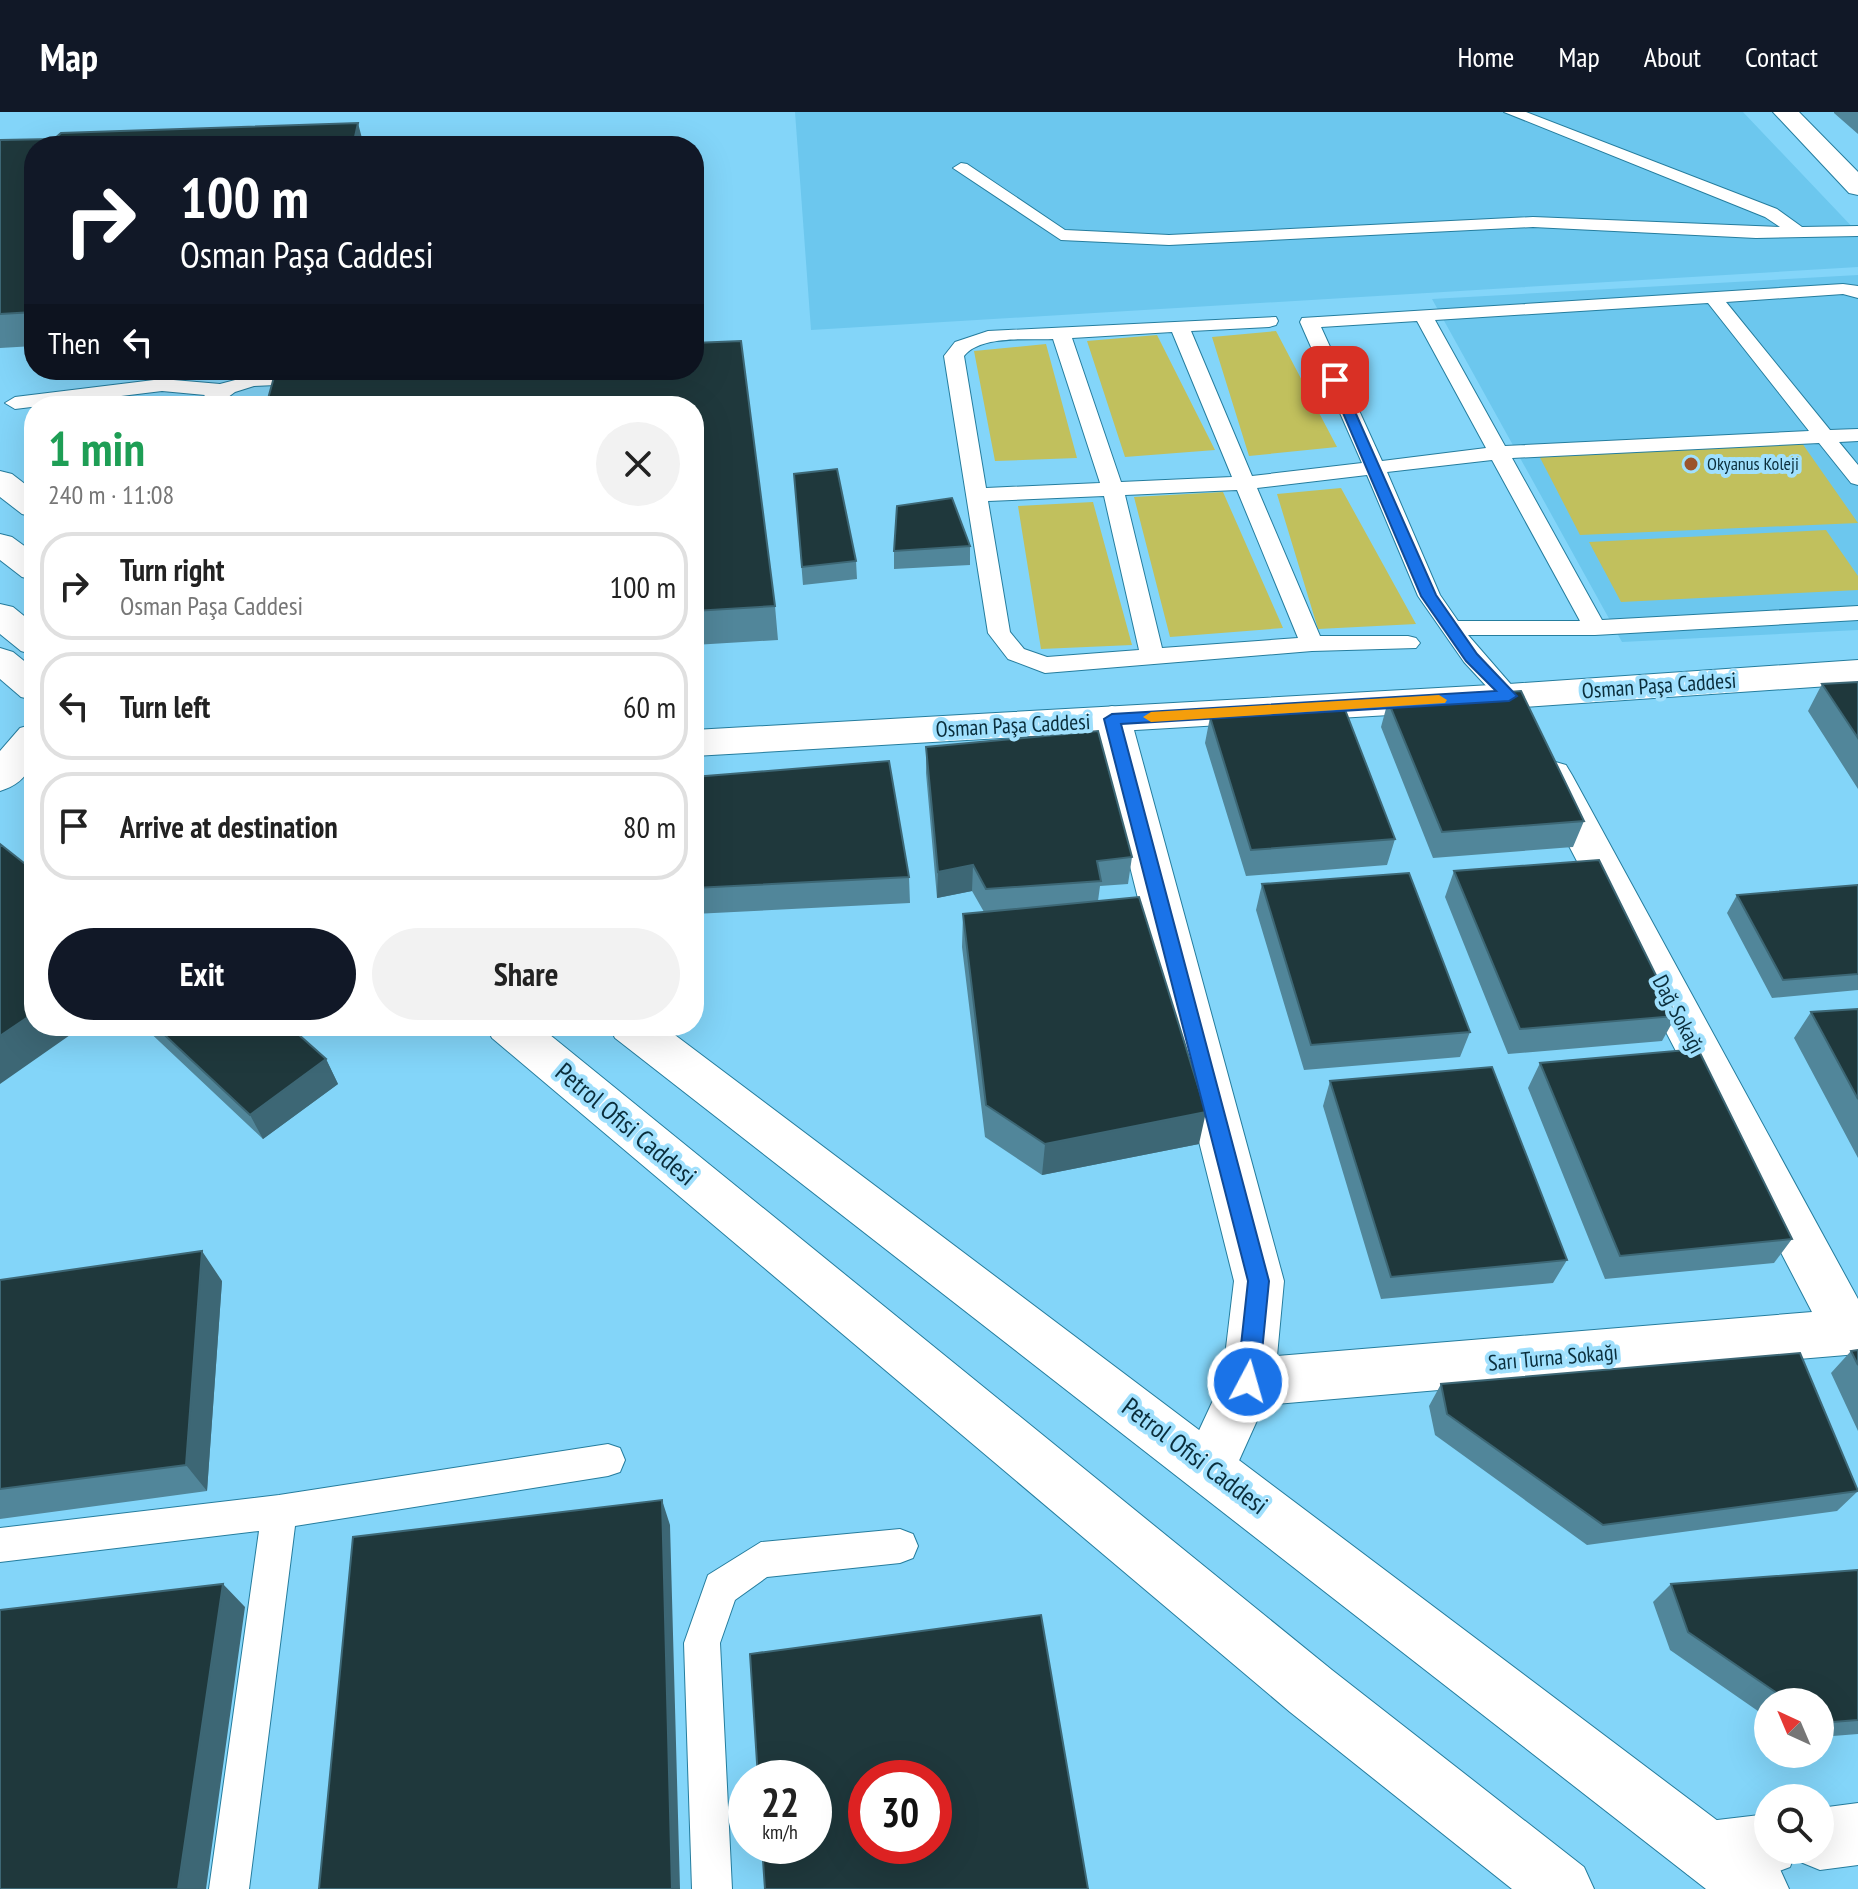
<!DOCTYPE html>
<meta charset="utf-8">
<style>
:root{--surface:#fff;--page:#f2f2f2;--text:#222;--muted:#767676;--line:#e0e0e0;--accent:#111827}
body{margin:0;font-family:"PT Sans Narrow",sans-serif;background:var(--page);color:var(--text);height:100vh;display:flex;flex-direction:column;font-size:30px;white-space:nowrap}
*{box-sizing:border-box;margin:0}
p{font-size:26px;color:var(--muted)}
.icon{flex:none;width:44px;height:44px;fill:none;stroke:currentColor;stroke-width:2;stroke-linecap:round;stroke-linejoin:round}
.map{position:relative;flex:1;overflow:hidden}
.sheet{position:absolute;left:24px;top:284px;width:680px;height:640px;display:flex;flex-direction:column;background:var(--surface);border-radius:32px;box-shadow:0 8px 32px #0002}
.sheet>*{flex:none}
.guide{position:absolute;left:24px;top:24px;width:680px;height:244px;border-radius:32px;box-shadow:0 8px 32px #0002;background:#111827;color:#fff;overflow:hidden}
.needle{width:52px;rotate:316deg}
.controls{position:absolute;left:1754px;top:1576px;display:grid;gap:16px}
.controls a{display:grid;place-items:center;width:80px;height:80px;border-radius:50%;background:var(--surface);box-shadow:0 8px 32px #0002;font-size:40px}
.speed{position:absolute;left:728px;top:1648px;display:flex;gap:16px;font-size:40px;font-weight:700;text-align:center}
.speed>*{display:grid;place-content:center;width:104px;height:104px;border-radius:50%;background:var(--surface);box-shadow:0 8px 32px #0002;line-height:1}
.speed small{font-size:20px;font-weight:400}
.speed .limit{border:12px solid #d22;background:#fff;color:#111}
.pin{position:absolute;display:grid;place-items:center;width:68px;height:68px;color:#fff;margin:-34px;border-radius:16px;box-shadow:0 4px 12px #0006}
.me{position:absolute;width:88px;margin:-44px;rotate:6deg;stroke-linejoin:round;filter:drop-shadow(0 0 6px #0008)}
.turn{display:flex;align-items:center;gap:28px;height:168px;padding:0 24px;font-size:36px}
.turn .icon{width:104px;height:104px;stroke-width:2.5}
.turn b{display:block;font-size:56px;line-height:68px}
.then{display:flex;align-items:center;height:76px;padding:0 24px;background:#0003;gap:16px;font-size:30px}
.round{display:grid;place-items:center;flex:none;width:84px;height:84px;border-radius:42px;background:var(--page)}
.overview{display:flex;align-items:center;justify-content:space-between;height:136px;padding:0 24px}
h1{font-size:48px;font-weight:800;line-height:60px;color:#1e9e55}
.primary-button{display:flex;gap:16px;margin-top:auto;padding:16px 24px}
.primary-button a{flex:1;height:92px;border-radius:48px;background:var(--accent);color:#fff;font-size:32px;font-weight:800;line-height:92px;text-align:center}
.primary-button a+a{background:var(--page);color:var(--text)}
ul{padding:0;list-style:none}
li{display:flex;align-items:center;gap:24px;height:108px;margin:0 16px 12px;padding:0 8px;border:4px solid var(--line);border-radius:32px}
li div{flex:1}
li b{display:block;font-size:30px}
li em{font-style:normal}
header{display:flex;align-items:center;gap:48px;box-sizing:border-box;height:112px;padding:0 40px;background:var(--accent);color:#fff}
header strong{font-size:38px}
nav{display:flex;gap:44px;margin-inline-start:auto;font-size:28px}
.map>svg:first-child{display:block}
.built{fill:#6cc7ee}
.green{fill:#c1c05d}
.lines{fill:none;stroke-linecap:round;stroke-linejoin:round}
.lane-casing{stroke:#257d9e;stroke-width:2}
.street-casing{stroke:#257d9e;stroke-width:2}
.secondary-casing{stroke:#257d9e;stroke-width:2}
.primary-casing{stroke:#257d9e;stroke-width:2}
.lane{fill:#fff;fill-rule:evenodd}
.street{fill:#fff;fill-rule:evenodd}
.secondary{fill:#fff;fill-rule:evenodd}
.primary{fill:#fff;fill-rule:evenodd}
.wall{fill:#51869a}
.shaded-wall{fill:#3d6775}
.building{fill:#1f383c;stroke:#3d6775;stroke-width:2;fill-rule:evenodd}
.route{fill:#1a73e8;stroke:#114b97;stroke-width:2}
.slow{fill:#f59e0b}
.poi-dot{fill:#9b542d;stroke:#a0e0fd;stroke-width:3}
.labels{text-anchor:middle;stroke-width:8;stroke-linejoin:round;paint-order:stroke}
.far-poi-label{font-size:18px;fill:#0a2e3c;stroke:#a0e0fd;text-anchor:start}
.street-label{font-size:22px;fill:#0a2e3c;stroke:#a0e0fd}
.near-street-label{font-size:26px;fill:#0a2e3c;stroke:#a0e0fd}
</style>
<header>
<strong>Map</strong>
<nav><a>Home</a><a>Map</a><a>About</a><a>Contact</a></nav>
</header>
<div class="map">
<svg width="1858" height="1777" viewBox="0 0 1858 1777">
<rect width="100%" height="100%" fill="#83d5f9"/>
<path class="built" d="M795,0H1743L1858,121V155L811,218Z
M1858,163V518L1622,530L1432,187Z"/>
<path class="green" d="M1276,219L1337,335L1249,344L1212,225Z
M1157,223L1215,338L1125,345L1087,229Z
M1046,232L1077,346L995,349L974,239Z
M1797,324L1858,411L1580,423L1534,334Z
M1341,376L1416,512L1318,517L1277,382Z
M1223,380L1283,516L1170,525L1134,385Z
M1093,390L1132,533L1041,537L1018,394Z
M1826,418L1858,464V478L1621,490L1589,430Z"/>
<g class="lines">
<defs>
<path id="lane" d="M1504,0H1526L1777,97L1802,115L1858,114V124L1756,126L1533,115L1169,133L1061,128L953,56L961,51L967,52L1065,118L1169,123L1533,105L1780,115L1765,105Z
M1843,172L1858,174V186L1843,182L1726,190L1830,318L1858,317V329L1839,330L1858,353V373L1851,371L1819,331L1512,346L1602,508L1858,494V508L1595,523H1468L1521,584L1517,590H1501L1464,550L1418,484L1367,363L1257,376L1320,524H1408L1416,526L1420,531L1416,536L1312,539L1045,561L1008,547L988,521L944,244L955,230L988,219L1276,205L1278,209L1276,213L1269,215L1191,219L1252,364L1362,351L1300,210L1302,206ZM1708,191L1809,319L1505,334L1435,208ZM1417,209L1486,336L1382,349L1321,215ZM1172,220L1232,365L1121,370L1072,226ZM1053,227L1100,371L986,376L964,244C981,223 1028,228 1053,227ZM1492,348L1580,509H1458L1440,483L1387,360ZM1237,378L1298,526L1162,536L1125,383ZM1104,384L1139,538L1047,545L1024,537L1010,520L988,389Z
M312,261L319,263L322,267L319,271L254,274L235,280L216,294H195L205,283L162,279L15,297L5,291L15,285L162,267L220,272L254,263Z
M608,1332L620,1336L625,1348L620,1360L608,1364L295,1414L249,1777H209L259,1419L0,1450V1416L279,1383Z
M900,1417L913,1422L918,1434L913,1446L900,1451L767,1465L735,1488L720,1531L732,1777H692L684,1531L708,1463L761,1430Z"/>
<path id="street" d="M1112,594L1125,598L1131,607L1284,1169L1277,1244L1812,1200L1532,663L1538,653L1552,649L1566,653L1572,663L1858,1187V1242L1264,1293L1228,1373L1209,1381L1190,1373L1182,1355L1222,1269L1234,1169L1093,607L1099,598Z
M1858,1691V1753L1820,1758L1798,1749L1795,1742L1790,1755C1757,1768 1720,1776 1687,1762L1678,1740L1687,1718L1709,1709L1768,1702V1738H1820V1696Z"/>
<path id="secondary" d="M1773,0H1799L1858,60V83L1849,81Z
M1858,548V572L1509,596L694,644V618L1509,572Z"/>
<path id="primary" d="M0,359L12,362L34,379V405L22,402L0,385Z
M0,422L12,425L34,441V468L22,465L0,448Z
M0,492L13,495L34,512V543L21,539L0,522Z
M0,536L13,540L34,557V588L21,585L0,567Z
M34,612C34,643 36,668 0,679V639L20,616Z
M486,914H539L1332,1558L1584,1755L1594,1777H1512L1290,1600L492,926Z
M609,914H663L1779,1755L1789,1777H1706L615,926Z"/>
</defs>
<use href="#lane" class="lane-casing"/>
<use href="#street" class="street-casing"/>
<use href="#secondary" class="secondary-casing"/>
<use href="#primary" class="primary-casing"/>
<use href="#lane" class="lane"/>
<use href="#street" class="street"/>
<use href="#secondary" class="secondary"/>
<use href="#primary" class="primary"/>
</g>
<path class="wall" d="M1834,0H1858V22L1834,1Z
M358,11L34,34V234L0,236V28L54,27Z
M694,258L775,494L778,528L694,533Z
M794,362L856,449L857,467L803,473Z
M970,434V453L894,457V439Z
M1858,570V677L1808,599L1822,572Z
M1388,589L1584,709L1573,735L1433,746L1381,615Z
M1210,605L1395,727L1387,753L1246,764L1205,631Z
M926,635L1132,745L1128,772L1100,774L1098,789L1199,1032L1042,1063L985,1025L962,835L963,802L984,800L972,779L937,786L926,661Z
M694,665L909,765L910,791L694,802Z
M1454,759L1676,904L1662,929L1508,942L1445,785Z
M1262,772L1470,920L1460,945L1304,958L1256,798Z
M1858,773V878L1772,886L1727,801L1737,783Z
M1858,897V1046L1794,926L1811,900Z
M143,914H289L326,947L338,972L263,1027Z
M1540,951L1792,1127L1774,1151L1605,1167L1528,976Z
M1330,969L1567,1148L1553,1171L1381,1187L1323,994Z
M0,1168L222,1169L207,1379L0,1407Z
M1858,1238V1319L1831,1261L1851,1239Z
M1441,1272L1858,1379L1837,1399L1587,1433L1435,1323L1429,1294Z
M1858,1458V1622L1820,1625V1590H1768V1606L1670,1538L1653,1490L1671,1472Z"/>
<path class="shaded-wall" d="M358,11L364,34H353Z
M973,753L972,779L937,786L938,760Z
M34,901V914H83L0,972V924Z
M326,947L338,972L263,1027L250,1003Z
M1206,1000L1199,1032L1042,1063L1045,1032Z
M202,1139L222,1169L207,1379L186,1353Z
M662,1388L670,1413L680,1777H672Z
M223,1472L245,1495L206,1777H178Z"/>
<path class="building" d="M358,11L353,34H34V200L0,202V28L54,27L61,21Z
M741,229L775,494L694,499V294H266L276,258H694V231Z
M837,357L856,449L802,455L794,362Z
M952,386L970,434L894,439L897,394Z
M1858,570V626L1822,572Z
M1521,579L1584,709L1442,720L1388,589Z
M1344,595L1395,727L1251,738L1210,605Z
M1098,619L1132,745L1097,749L1101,769L986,777L973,753L938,760L926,635Z
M889,649L909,765L694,776V665Z
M0,732L34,759V901L0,924Z
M1599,748L1676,904L1520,917L1454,759Z
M1409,761L1470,920L1311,933L1262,772Z
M1858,773V862L1783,868L1737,783Z
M1139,785L1206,1000L1045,1032L986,993L963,802Z
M1858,897V987L1811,900Z
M155,914H289L326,947L250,1003Z
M1698,937L1792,1127L1620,1144L1540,951Z
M1492,955L1567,1148L1391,1165L1330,969Z
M202,1139L186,1353L0,1377V1168Z
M1858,1238V1253L1851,1239Z
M1800,1241L1858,1379L1603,1413L1447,1302L1441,1272Z
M662,1388L672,1777H319L353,1425Z
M1858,1458V1608L1820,1611V1590H1790L1688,1520L1671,1472Z
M223,1472L178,1777H0V1498Z
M1041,1503L1088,1777H765L762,1734H814V1666H758L750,1542ZM866,1666H934V1734H866Z"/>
<path class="route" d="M1335,264L1341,268L1436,483L1477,542L1517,584L1509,589L1121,612L1269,1169L1259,1270L1256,1277L1248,1280L1241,1277L1237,1270L1248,1169L1104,607L1112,602L1496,579L1466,549L1421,484L1329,268Z"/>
<path class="slow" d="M1439,583L1447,588L1445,591L1151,610L1143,605L1151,600Z"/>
<circle class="poi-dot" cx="1691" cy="352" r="8"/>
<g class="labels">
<g class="far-poi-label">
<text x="1707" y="358">Okyanus Koleji</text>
</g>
<g class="street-label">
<text transform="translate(1659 573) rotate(-4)" y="8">Osman Paşa Caddesi</text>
<text transform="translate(1013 613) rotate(-3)" y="8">Osman Paşa Caddesi</text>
<text transform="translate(1679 902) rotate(62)" y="8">Dağ Sokağı</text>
<text transform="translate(1553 1245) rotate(-5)" y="8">Sarı Turna Sokağı</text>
</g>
<g class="near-street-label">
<text transform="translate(626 1012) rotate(40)" y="9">Petrol Ofisi Caddesi</text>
<text transform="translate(1195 1344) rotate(37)" y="9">Petrol Ofisi Caddesi</text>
</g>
</g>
</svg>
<div class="controls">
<a><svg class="needle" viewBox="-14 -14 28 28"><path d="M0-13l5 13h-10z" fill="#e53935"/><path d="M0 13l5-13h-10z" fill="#767676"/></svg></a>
<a><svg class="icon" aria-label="search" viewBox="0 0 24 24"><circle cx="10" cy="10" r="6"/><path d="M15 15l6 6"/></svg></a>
</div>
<div class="speed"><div>22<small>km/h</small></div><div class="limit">30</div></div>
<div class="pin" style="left:1335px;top:268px;background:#d93025"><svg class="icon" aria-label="arrive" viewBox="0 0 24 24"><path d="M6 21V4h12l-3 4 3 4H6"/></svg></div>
<svg class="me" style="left:1248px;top:1270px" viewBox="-20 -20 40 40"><circle r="17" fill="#1a73e8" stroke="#fff" stroke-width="3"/><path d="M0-11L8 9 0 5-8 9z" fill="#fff"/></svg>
<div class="guide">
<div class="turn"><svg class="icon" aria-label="right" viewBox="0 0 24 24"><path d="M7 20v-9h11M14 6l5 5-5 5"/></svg><div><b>100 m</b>Osman Paşa Caddesi</div></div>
<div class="then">Then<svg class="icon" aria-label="left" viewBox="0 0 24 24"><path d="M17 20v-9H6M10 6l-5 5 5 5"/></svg></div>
</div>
<section class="sheet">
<div class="overview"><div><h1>1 min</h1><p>240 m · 11:08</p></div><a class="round"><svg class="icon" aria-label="close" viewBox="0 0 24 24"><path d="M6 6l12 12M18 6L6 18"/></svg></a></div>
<ul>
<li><svg class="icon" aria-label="right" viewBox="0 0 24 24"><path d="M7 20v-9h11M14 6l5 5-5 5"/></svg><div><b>Turn right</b><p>Osman Paşa Caddesi</p></div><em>100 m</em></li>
<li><svg class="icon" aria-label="left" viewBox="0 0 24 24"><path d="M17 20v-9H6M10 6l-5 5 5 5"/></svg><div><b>Turn left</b></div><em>60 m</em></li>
<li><svg class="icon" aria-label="arrive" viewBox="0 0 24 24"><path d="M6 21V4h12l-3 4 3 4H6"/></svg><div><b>Arrive at destination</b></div><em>80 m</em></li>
</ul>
<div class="primary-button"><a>Exit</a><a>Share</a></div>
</section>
</div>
